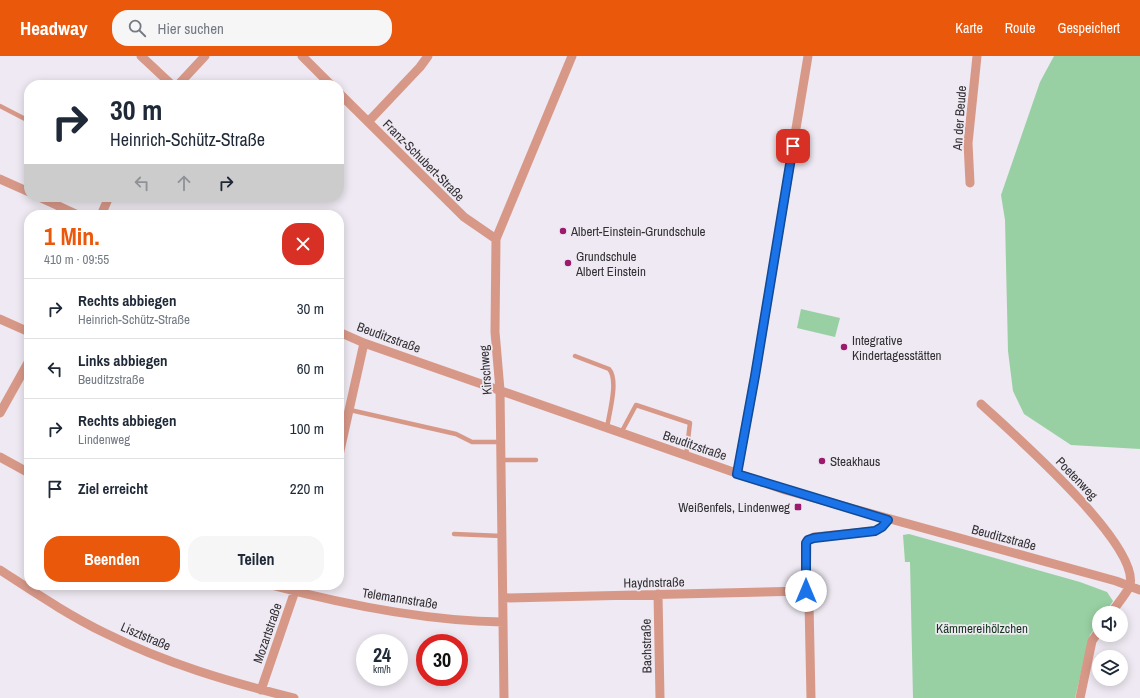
<!DOCTYPE html>
<html lang="de">
<meta charset="utf-8">
<style>
:root{--surface:#fff;--page:#f6f6f7;--text:#1f2937;--muted:#747a83;--line:#e0e1e3;--accent:#ea580c}
body{margin:0;font-family:"Archivo Narrow",sans-serif;background:var(--page);color:var(--text);height:100vh;display:flex;flex-direction:column;font-size:15px;white-space:nowrap}
*{box-sizing:border-box;margin:0}
p{font-size:13px;color:var(--muted)}
.icon{flex:none;width:22px;height:22px;fill:none;stroke:currentColor;stroke-width:2;stroke-linecap:round;stroke-linejoin:round}
.map{position:relative;flex:1;overflow:hidden}
.sheet{position:absolute;left:24px;top:154px;width:320px;height:380px;display:flex;flex-direction:column;background:var(--surface);border-radius:16px;box-shadow:0 2px 10px #0003}
.sheet>*{flex:none}
.top-card{position:absolute;left:24px;top:24px;width:320px;height:122px;border-radius:16px;box-shadow:0 2px 10px #0003;background:#fff;color:var(--text);overflow:hidden}
.fabs{position:absolute;left:1092px;top:550px;display:grid;gap:8px}
.fabs a{display:grid;place-items:center;width:36px;height:36px;border-radius:50%;background:var(--surface);box-shadow:0 2px 10px #0003;font-size:20px}
.speed{position:absolute;left:356px;top:578px;display:flex;gap:8px;font-size:20px;font-weight:700;text-align:center}
.speed>*{display:grid;place-content:center;width:52px;height:52px;border-radius:50%;background:var(--surface);box-shadow:0 2px 10px #0003;line-height:1}
.speed small{font-size:10px;font-weight:400}
.speed .limit{border:6px solid #d22;background:#fff;color:#111}
.pin{position:absolute;display:grid;place-items:center;width:34px;height:34px;color:#fff;margin:-17px;border-radius:8px;box-shadow:0 2px 6px #0006}
.me{position:absolute;width:44px;margin:-22px;rotate:0deg;stroke-linejoin:round;filter:drop-shadow(0 0 3px #0008)}
.turn{display:flex;align-items:center;gap:14px;height:84px;padding:0 20px;font-size:18px}
.turn .icon{width:52px;height:52px;stroke-width:2.5}
.turn b{display:block;font-size:28px;line-height:34px}
.lanes{display:flex;align-items:center;height:38px;padding:0 20px;background:#0003;justify-content:center;gap:20px;direction:ltr}
.lanes .off{opacity:.35}
.round{display:grid;place-items:center;flex:none;width:42px;height:42px;border-radius:16px;background:var(--page)}
.overview{display:flex;align-items:center;justify-content:space-between;height:68px;padding:0 20px}
h1{font-size:24px;font-weight:800;line-height:30px;color:var(--accent)}
.cta{display:flex;gap:8px;margin-top:auto;padding:8px 20px}
.cta a{flex:1;height:46px;border-radius:16px;background:var(--accent);color:#fff;font-size:16px;font-weight:800;line-height:46px;text-align:center}
.cta a+a{background:var(--page);color:var(--text)}
ul{padding:0;list-style:none}
li{display:flex;align-items:center;gap:12px;height:60px;padding:0 20px;border-top:1px solid var(--line)}
li div{flex:1}
li b{display:block;font-size:15px}
li em{font-style:normal}
header{display:flex;align-items:center;gap:24px;box-sizing:border-box;height:56px;padding:0 20px;background:var(--accent);color:#fff}
header strong{font-size:19px}
nav{display:flex;gap:22px;margin-inline-start:auto;font-size:14px}
.search{width:280px;height:36px;background:var(--page);display:flex;align-items:center;gap:10px;box-sizing:border-box;padding:0 14px;border-radius:16px;color:var(--muted);font-size:15px}
.map>svg:first-child{display:block}
.green{fill:#99d0a3}
.lines{fill:none;stroke-linecap:round;stroke-linejoin:round}
.lane{stroke:#d89888;stroke-width:4.5}
.street{stroke:#d89888;stroke-width:9}
.route-casing{stroke:#114b97;stroke-width:10}
.route{stroke:#1a73e8;stroke-width:7}
.poi-dot{fill:#9c1a6d;stroke:#eee9f2;stroke-width:1.5}
.labels{text-anchor:middle;stroke-width:3.5;stroke-linejoin:round;paint-order:stroke}
.street-label{font-size:13px;fill:#323034;stroke:#eee9f2}
.poi-label{font-size:13px;fill:#323034;stroke:#eee9f2;text-anchor:start}
.park-label{font-size:13px;fill:#15371d;stroke:#eee9f2}
</style>
<header>
<strong>Headway</strong>
<div class="search"><svg class="icon" aria-label="search" viewBox="0 0 24 24"><circle cx="10" cy="10" r="6"/><path d="M15 15l6 6"/></svg>Hier suchen</div>
<nav><a>Karte</a><a>Route</a><a>Gespeichert</a></nav>
</header>
<div class="map">
<svg width="1140" height="642" viewBox="0 0 1140 642">
<rect width="100%" height="100%" fill="#eee9f2"/>
<path class="green" d="M1054,0H1140V393L1071,389L1024,358L1013,335L1008,295L1005,164L1001,139L1040,26Z
M801,253L840,262L835,281L797,272Z
M909,478L1080,526L1107,536L1113,545L1105,557H1099V566L1090,579L1075,642H913L910,506H905L903,479Z"/>
<g class="lines">
<path class="lane" d="M0,50L29,65
M575,300L609,313C619,324 609,357 607,372
M350,354L456,378L472,386H500
M621,377L636,349L690,367L686,400
M500,404H536
M454,478L502,480"/>
<path class="street" d="M141,0L172,29
M302,0L331,29
M178,29L205,0
M339,37L464,161L496,183
M368,66L420,11L428,0
M0,123L29,136
M970,127L968,87L977,0
M39,141L78,159
M101,159L109,141
M0,263L29,276
M339,276L364,287L785,434L1116,525L1140,534
M981,348C1011,376 1140,488 1130,529C1128,536 1115,551 1111,557
M0,357L29,305
M339,399L364,287
M0,401L29,417
M737,418L755,320L808,0
M0,514C34,536 68,559 105,577C165,607 229,626 294,642
M271,529C346,549 425,565 503,566
M658,538L660,642
M503,542L806,535
M261,634L297,529
M504,642L500,334L495,276L496,183L572,0
M811,642L809,547L806,535L807,485L814,481L875,475L882,471L888,464
M1080,642L1092,585L1099,575"/>
</g>
<g class="lines">
<defs>
<path id="route" d="M793,90L755,320L737,418L888,464L882,471L875,475L814,482L808,484L806,487V535"/>
</defs>
<use href="#route" class="route-casing"/>
<use href="#route" class="route"/>
</g>
<g class="poi-dot">
<circle cx="563" cy="175" r="4"/>
<circle cx="568" cy="207" r="4"/>
<circle cx="844" cy="291" r="4"/>
<circle cx="822" cy="405" r="4"/>
<rect x="794" y="447" width="8" height="8" rx="2"/>
</g>
<g class="labels">
<g class="street-label">
<text transform="translate(959 62) rotate(-86)" y="5">An der Beude</text>
<text transform="translate(424 104) rotate(45)" y="5">Franz-Schubert-Straße</text>
<text transform="translate(389 281) rotate(20)" y="5">Beuditzstraße</text>
<text transform="translate(485 314) rotate(-94)" y="5">Kirschweg</text>
<text transform="translate(695 389) rotate(19)" y="5">Beuditzstraße</text>
<text transform="translate(1077 422) rotate(46)" y="5">Poetenweg</text>
<text transform="translate(1004 481) rotate(15)" y="5">Beuditzstraße</text>
<text transform="translate(654 526) rotate(-1)" y="5">Haydnstraße</text>
<text transform="translate(400 542) rotate(9)" y="5">Telemannstraße</text>
<text transform="translate(267 577) rotate(-71)" y="5">Mozartstraße</text>
<text transform="translate(146 580) rotate(23)" y="5">Lisztstraße</text>
<text transform="translate(646 590) rotate(-91)" y="5">Bachstraße</text>
</g>
<g class="poi-label">
<text x="571" y="180">Albert-Einstein-Grundschule</text>
<text x="576" y="205">Grundschule<tspan x="576" dy="15">Albert Einstein</tspan></text>
<text x="852" y="289">Integrative<tspan x="852" dy="15">Kindertagesstätten</tspan></text>
<text x="830" y="410">Steakhaus</text>
<text x="790" y="456" text-anchor="end">Weißenfels, Lindenweg</text>
</g>
<g class="park-label">
<text x="982" y="577">Kämmereihölzchen</text>
</g>
</g>
</svg>
<div class="fabs">
<a><svg class="icon" aria-label="sound" viewBox="0 0 24 24"><path d="M4 9h4l5-4v14l-5-4H4zM17 9q2 3 0 6"/></svg></a>
<a><svg class="icon" aria-label="layers" viewBox="0 0 24 24"><path d="M12 4l9 5-9 5-9-5zM3 14l9 5 9-5"/></svg></a>
</div>
<div class="speed"><div>24<small>km/h</small></div><div class="limit">30</div></div>
<div class="pin" style="left:793px;top:90px;background:#d93025"><svg class="icon" aria-label="arrive" viewBox="0 0 24 24"><path d="M6 21V4h12l-3 4 3 4H6"/></svg></div>
<svg class="me" style="left:806px;top:535px" viewBox="-20 -20 40 40"><circle r="19" fill="#fff"/><path d="M0-13L10 11 0 6-10 11z" fill="#1a73e8"/></svg>
<div class="top-card">
<div class="turn"><svg class="icon" aria-label="right" viewBox="0 0 24 24"><path d="M7 20v-9h11M14 6l5 5-5 5"/></svg><div><b>30 m</b>Heinrich-Schütz-Straße</div></div>
<div class="lanes"><svg class="icon off" aria-label="left" viewBox="0 0 24 24"><path d="M17 20v-9H6M10 6l-5 5 5 5"/></svg><svg class="icon off" aria-label="ahead" viewBox="0 0 24 24"><path d="M12 20V5M6 11l6-6 6 6"/></svg><svg class="icon" aria-label="right" viewBox="0 0 24 24"><path d="M7 20v-9h11M14 6l5 5-5 5"/></svg></div>
</div>
<section class="sheet">
<div class="overview"><div><h1>1 Min.</h1><p>410 m · 09:55</p></div><a class="round" style="background:#d93025;color:#fff"><svg class="icon" aria-label="close" viewBox="0 0 24 24"><path d="M6 6l12 12M18 6L6 18"/></svg></a></div>
<ul>
<li><svg class="icon" aria-label="right" viewBox="0 0 24 24"><path d="M7 20v-9h11M14 6l5 5-5 5"/></svg><div><b>Rechts abbiegen</b><p>Heinrich-Schütz-Straße</p></div><em>30 m</em></li>
<li><svg class="icon" aria-label="left" viewBox="0 0 24 24"><path d="M17 20v-9H6M10 6l-5 5 5 5"/></svg><div><b>Links abbiegen</b><p>Beuditzstraße</p></div><em>60 m</em></li>
<li><svg class="icon" aria-label="right" viewBox="0 0 24 24"><path d="M7 20v-9h11M14 6l5 5-5 5"/></svg><div><b>Rechts abbiegen</b><p>Lindenweg</p></div><em>100 m</em></li>
<li><svg class="icon" aria-label="arrive" viewBox="0 0 24 24"><path d="M6 21V4h12l-3 4 3 4H6"/></svg><div><b>Ziel erreicht</b></div><em>220 m</em></li>
</ul>
<div class="cta"><a>Beenden</a><a>Teilen</a></div>
</section>
</div>
